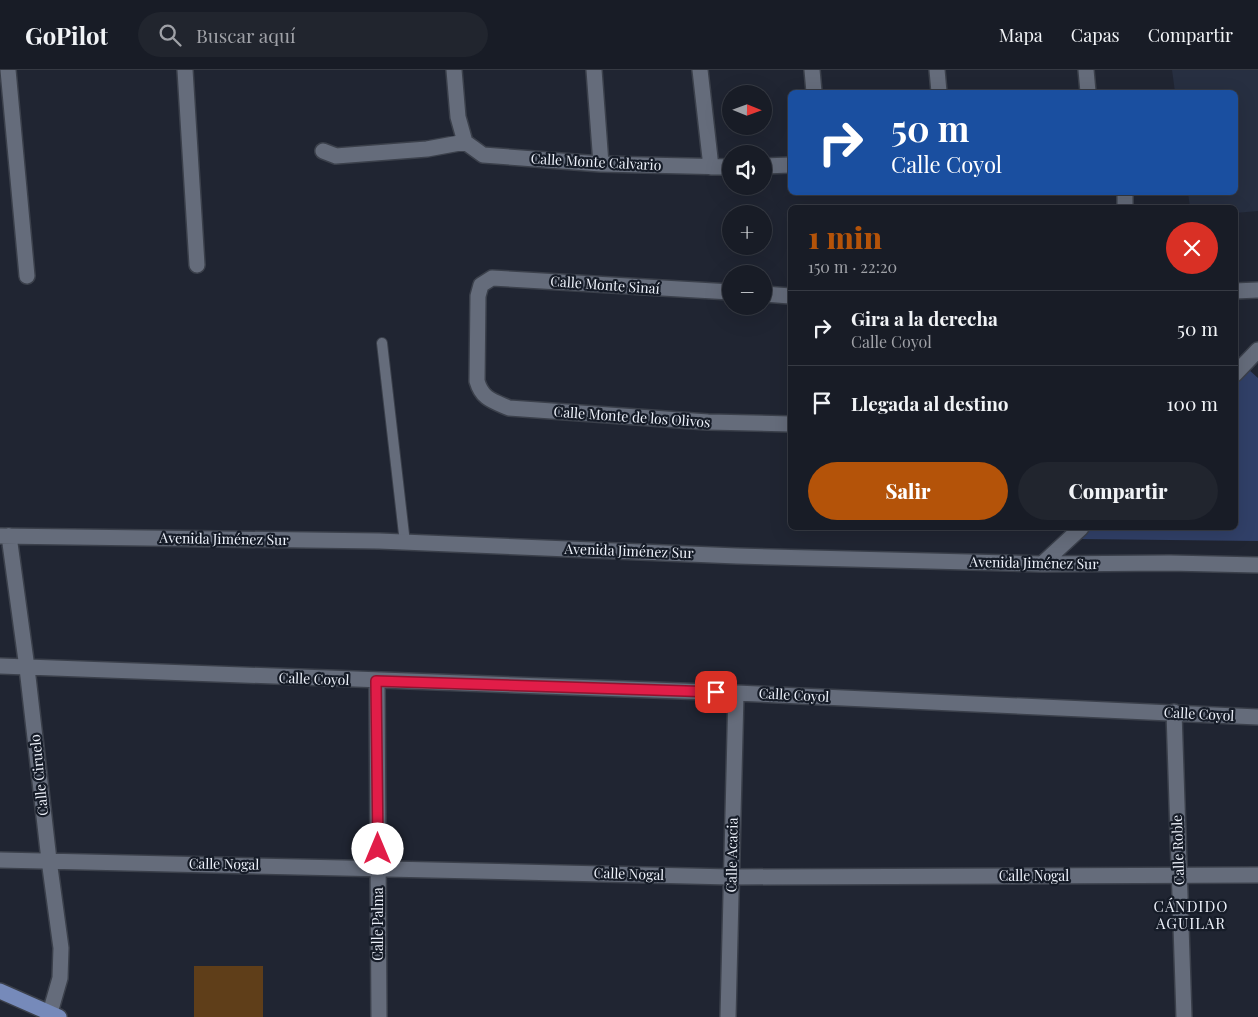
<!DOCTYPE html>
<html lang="es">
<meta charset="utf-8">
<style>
:root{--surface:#181c26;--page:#21252e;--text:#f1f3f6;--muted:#9fa1a7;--line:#363a43;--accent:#b45309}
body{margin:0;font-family:"Playfair Display",serif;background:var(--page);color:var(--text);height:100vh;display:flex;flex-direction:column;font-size:19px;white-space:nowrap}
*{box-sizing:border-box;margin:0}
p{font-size:16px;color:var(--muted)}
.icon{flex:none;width:28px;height:28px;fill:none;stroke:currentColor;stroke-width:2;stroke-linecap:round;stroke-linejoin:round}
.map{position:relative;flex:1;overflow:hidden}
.side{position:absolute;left:788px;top:135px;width:450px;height:325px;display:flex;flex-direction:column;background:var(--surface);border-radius:8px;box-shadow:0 5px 20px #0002,0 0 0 1px var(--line)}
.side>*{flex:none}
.guide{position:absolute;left:788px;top:20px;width:450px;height:105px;border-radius:8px;box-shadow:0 5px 20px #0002,0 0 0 1px var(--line);background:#1a4fa0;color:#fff;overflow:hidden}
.needle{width:32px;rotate:91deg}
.buttons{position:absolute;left:722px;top:15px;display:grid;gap:10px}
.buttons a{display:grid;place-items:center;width:50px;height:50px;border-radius:50%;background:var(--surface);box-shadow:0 5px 20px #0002,0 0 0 1px var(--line);font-size:25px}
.pin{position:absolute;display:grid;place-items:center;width:42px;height:42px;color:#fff;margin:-21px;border-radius:10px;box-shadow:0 2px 8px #0006}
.me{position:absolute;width:55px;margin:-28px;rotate:0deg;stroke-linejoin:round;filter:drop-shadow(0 0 4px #0008)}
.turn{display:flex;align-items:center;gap:18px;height:105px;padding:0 20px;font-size:22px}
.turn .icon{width:65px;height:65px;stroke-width:2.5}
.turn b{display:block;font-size:35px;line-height:42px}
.round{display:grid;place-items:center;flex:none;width:52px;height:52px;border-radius:26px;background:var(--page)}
.overview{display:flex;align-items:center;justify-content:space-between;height:85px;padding:0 20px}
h1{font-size:30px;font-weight:800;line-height:38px;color:var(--accent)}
.button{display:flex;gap:10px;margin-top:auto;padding:10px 20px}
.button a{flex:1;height:58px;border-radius:30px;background:var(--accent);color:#fff;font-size:20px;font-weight:800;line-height:58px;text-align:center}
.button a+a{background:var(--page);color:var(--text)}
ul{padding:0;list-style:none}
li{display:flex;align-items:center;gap:15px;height:75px;padding:0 20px;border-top:1px solid var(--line)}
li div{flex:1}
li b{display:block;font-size:19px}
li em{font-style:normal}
header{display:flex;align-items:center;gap:30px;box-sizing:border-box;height:70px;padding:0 25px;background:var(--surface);border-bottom:1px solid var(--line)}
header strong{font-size:24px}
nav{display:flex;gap:28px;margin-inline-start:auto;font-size:18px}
.search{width:350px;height:45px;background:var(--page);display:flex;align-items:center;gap:12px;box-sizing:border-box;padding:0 18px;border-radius:28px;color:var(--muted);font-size:19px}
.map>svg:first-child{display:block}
.built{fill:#272f41}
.green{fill:#314068}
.building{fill:#5f3e19}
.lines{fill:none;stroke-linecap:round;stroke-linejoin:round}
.lane-casing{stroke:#3b404b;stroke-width:12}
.street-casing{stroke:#3b404b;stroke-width:18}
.primary-casing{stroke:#3b404b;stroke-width:18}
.lane{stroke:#656c7b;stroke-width:10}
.street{stroke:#656c7b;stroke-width:15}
.primary{stroke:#768aba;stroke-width:15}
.route-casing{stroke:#92132f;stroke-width:12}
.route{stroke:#e11d48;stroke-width:9}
.labels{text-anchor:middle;stroke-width:4.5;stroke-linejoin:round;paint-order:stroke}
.street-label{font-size:14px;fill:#edf1fa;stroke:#161c28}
.neighbourhood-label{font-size:15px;letter-spacing:1px;fill:#edf1fa;stroke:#161c28}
</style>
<header>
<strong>GoPilot</strong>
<div class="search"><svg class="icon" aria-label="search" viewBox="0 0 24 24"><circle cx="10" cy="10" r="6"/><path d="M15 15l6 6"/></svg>Buscar aquí</div>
<nav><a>Mapa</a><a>Capas</a><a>Compartir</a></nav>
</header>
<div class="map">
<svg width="1258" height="947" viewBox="0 0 1258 947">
<rect width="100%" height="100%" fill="#202532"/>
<path class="built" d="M1172,0H1258V141L1235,143V138L1190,137L1188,123L1235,122V22H1175Z"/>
<path class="green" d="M1248,299L1258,308V471L1079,469L1090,458H1235V311Z"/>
<path class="building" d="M194,896H263V947H194Z"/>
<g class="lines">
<defs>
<path id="lane" d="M382,273L405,473"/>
<path id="street" d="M8,0L27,206
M185,0L197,195
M454,0L458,47L465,72
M594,0L601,94
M700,0L711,97
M812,0L814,22
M937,0L939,22
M1086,0L1088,22
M465,72L483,85L601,94L731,97
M323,81L336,86L427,79L465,72
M764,96L790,95
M1125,138V122
M1235,221L1258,220
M731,222L492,208L481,215L478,226L477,311C482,329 493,331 509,338L708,352L790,354
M764,224L790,226
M1235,304L1258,280
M0,466L379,471L737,486L1042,494L1170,493L1258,495
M9,466L27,598L49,790L61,878L60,908L50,943
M1042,494L1081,458
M0,596L736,623L1258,647
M377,611L379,947
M1174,642L1184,947
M0,790L731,807L1258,805
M728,947L736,623"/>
<path id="primary" d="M0,921L59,947"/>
</defs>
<use href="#lane" class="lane-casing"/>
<use href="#street" class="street-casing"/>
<use href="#primary" class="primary-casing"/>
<use href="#lane" class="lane"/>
<use href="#street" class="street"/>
<use href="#primary" class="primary"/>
</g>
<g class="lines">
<defs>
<path id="route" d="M378,779L376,611L716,622"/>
</defs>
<use href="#route" class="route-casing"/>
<use href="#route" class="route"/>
</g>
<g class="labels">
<g class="street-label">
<text transform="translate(596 92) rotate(3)" y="5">Calle Monte Calvario</text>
<text transform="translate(605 215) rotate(4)" y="5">Calle Monte Sinaí</text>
<text transform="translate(632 347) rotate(4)" y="5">Calle Monte de los Olivos</text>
<text transform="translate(224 469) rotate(1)" y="5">Avenida Jiménez Sur</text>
<text transform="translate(629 481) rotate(2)" y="5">Avenida Jiménez Sur</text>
<text transform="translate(1034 493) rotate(1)" y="5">Avenida Jiménez Sur</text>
<text transform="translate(314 609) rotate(2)" y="5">Calle Coyol</text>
<text transform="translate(794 625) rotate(3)" y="5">Calle Coyol</text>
<text transform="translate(1199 644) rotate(3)" y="5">Calle Coyol</text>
<text transform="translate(39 705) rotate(-96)" y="5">Calle Ciruelo</text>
<text transform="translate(1178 780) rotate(-92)" y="5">Calle Roble</text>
<text transform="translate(732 785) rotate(-89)" y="5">Calle Acacia</text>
<text transform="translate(224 794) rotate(1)" y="5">Calle Nogal</text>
<text transform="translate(629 804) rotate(2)" y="5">Calle Nogal</text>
<text x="1034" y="811">Calle Nogal</text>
<text transform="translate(378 854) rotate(-90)" y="5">Calle Palma</text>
</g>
<g class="neighbourhood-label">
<text x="1191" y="842">CÁNDIDO<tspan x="1191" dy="17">AGUILAR</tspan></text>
</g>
</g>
</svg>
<div class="buttons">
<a><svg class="needle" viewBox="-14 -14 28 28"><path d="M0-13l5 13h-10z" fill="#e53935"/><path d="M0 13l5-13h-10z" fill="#9fa1a7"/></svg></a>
<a><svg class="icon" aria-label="sound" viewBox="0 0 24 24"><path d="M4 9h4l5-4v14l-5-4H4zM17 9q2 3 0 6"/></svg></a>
<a>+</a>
<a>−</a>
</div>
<div class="pin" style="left:716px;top:622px;background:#d93025"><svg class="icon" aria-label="arrive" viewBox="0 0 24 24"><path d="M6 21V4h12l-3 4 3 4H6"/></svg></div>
<svg class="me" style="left:378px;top:779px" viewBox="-20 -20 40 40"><circle r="19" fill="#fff"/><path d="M0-13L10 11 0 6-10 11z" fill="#e11d48"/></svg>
<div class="guide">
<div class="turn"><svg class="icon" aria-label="right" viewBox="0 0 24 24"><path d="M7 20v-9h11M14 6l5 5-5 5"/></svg><div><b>50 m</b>Calle Coyol</div></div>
</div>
<section class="side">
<div class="overview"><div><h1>1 min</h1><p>150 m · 22:20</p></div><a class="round" style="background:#d93025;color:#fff"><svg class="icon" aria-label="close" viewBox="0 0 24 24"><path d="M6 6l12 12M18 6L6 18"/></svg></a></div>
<ul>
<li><svg class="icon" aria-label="right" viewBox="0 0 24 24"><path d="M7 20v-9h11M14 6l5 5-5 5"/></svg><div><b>Gira a la derecha</b><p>Calle Coyol</p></div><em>50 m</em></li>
<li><svg class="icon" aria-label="arrive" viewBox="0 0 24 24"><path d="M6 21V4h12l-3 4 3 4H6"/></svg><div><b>Llegada al destino</b></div><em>100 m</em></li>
</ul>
<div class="button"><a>Salir</a><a>Compartir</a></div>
</section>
</div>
